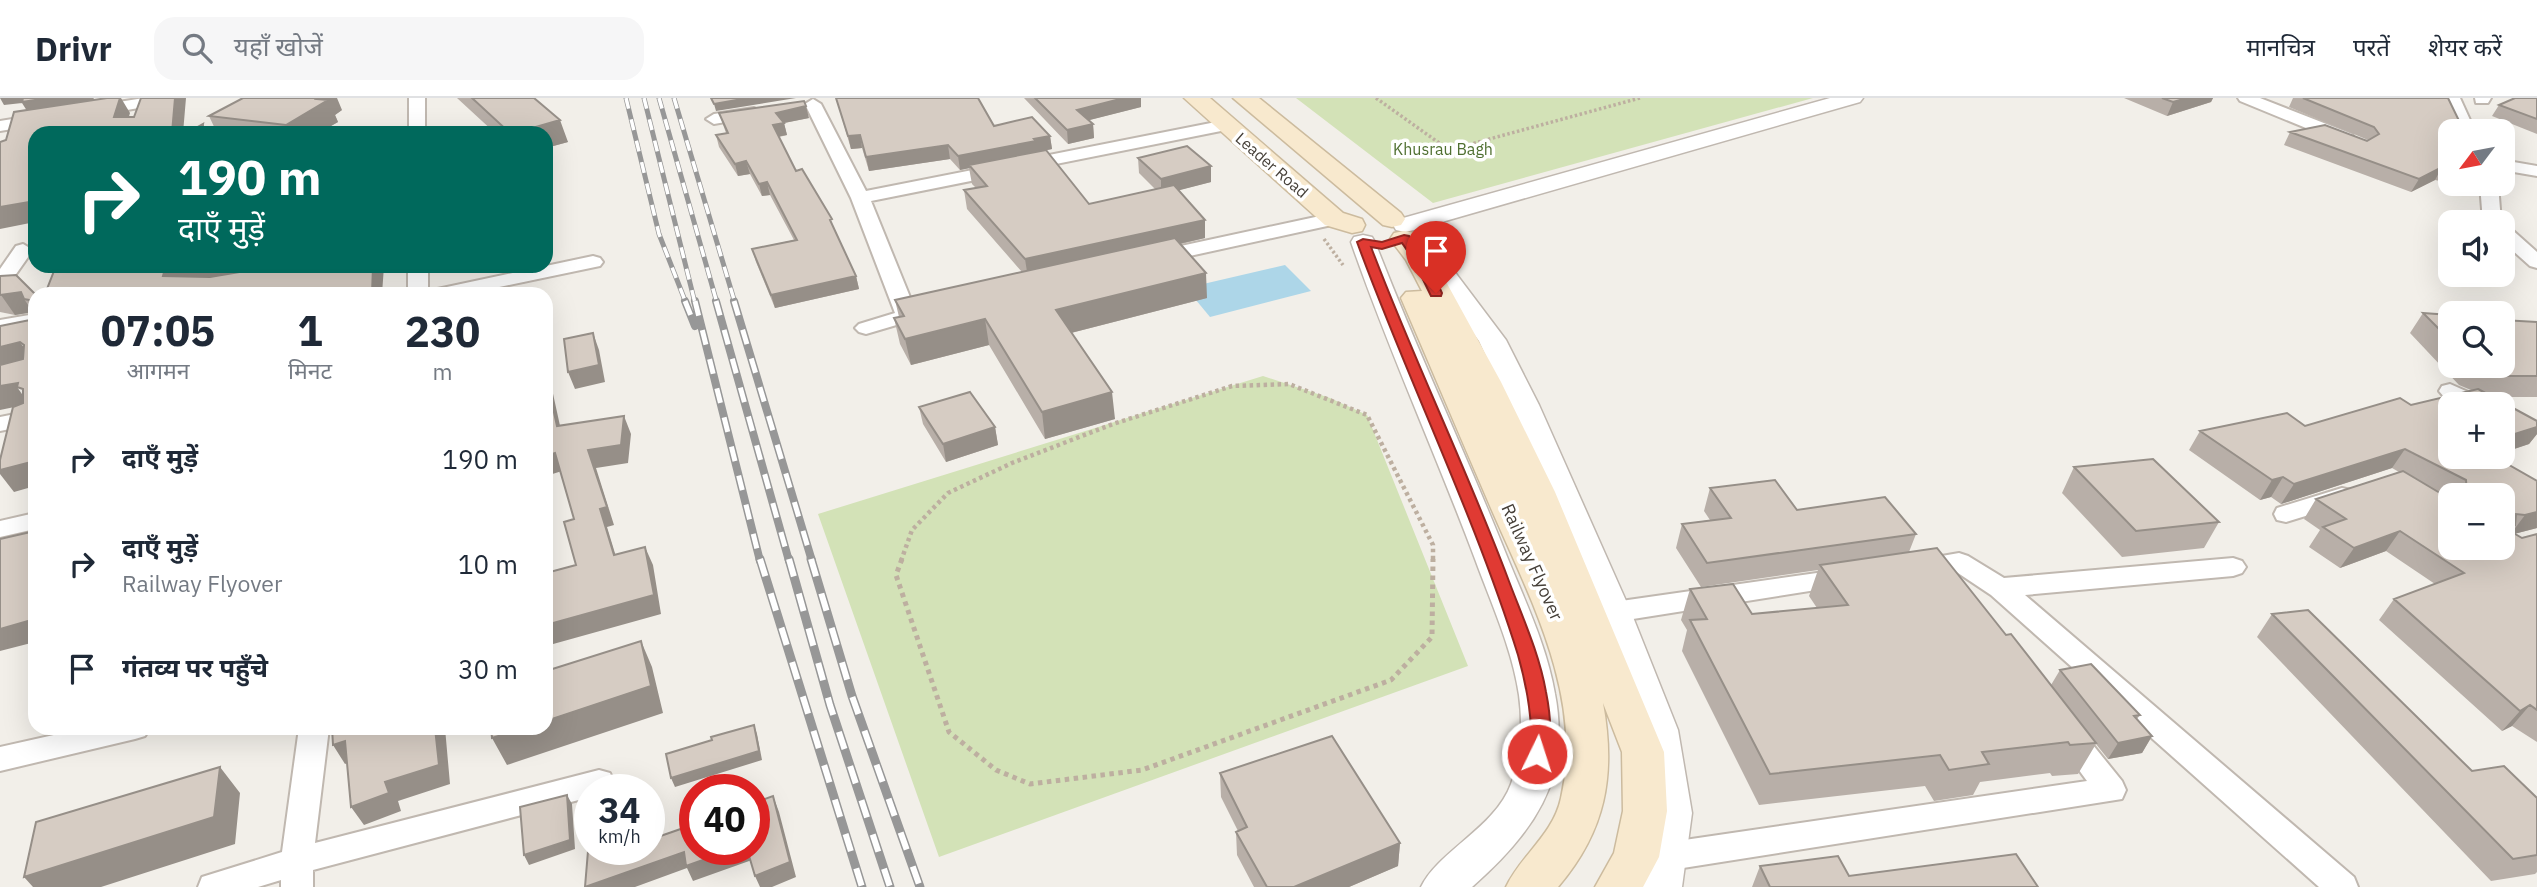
<!DOCTYPE html>
<html lang="hi">
<meta charset="utf-8">
<style>
:root{--surface:#fff;--page:#f6f6f7;--text:#1f2937;--muted:#747a83;--line:#e0e1e3}
body{margin:0;font-family:"IBM Plex Sans","Noto Sans Devanagari",sans-serif;background:var(--page);color:var(--text);height:100vh;display:flex;flex-direction:column;font-size:26px;white-space:nowrap}
*{box-sizing:border-box;margin:0}
p{font-size:23px;color:var(--muted)}
.icon{flex:none;width:38px;height:38px;fill:none;stroke:currentColor;stroke-width:2;stroke-linecap:round;stroke-linejoin:round}
.map{position:relative;flex:1;overflow:hidden}
.sheet{position:absolute;left:28px;top:189px;width:525px;height:448px;display:flex;flex-direction:column;background:var(--surface);border-radius:21px;box-shadow:0 7px 28px #0002}
.sheet>*{flex:none}
.banner{position:absolute;left:28px;top:28px;width:525px;height:147px;border-radius:21px;box-shadow:0 7px 28px #0002;background:#00695c;color:#fff;overflow:hidden}
.needle{width:46px;rotate:238deg}
.controls{position:absolute;left:2438px;top:21px;display:grid;gap:14px}
.controls a{display:grid;place-items:center;width:77px;height:77px;border-radius:14px;background:var(--surface);box-shadow:0 7px 28px #0002;font-size:35px}
.speed{position:absolute;left:574px;top:676px;display:flex;gap:14px;font-size:35px;font-weight:700;text-align:center}
.speed>*{display:grid;place-content:center;width:91px;height:91px;border-radius:50%;background:var(--surface);box-shadow:0 7px 28px #0002;line-height:1}
.speed small{font-size:18px;font-weight:400}
.speed .limit{border:10px solid #d22;background:#fff;color:#111}
.pin{position:absolute;display:grid;place-items:center;width:60px;height:60px;color:#fff;margin:-72px -30px;border-radius:50% 50% 50% 0;rotate:-45deg;box-shadow:0 0 7px #0007}
.pin .icon{rotate:45deg}
.me{position:absolute;width:77px;margin:-38px;rotate:4deg;stroke-linejoin:round;filter:drop-shadow(0 0 5px #0008)}
.turn{display:flex;align-items:center;gap:24px;height:147px;padding:0 35px;font-size:32px}
.turn .icon{width:91px;height:91px;stroke-width:2.5}
.turn b{display:block;font-size:49px;line-height:60px}
.eta{display:flex;justify-content:space-evenly;align-items:center;height:119px;text-align:center}
.eta b{font-size:42px;font-weight:800;line-height:49px}
ul{padding:0;list-style:none}
li{display:flex;align-items:center;gap:21px;height:105px;padding:0 35px}
li div{flex:1}
li b{display:block;font-size:26px}
li em{font-style:normal}
header{display:flex;align-items:center;gap:42px;box-sizing:border-box;height:98px;padding:0 35px;background:var(--surface);border-bottom:2px solid var(--line)}
header strong{font-size:33px}
nav{display:flex;gap:38px;margin-inline-start:auto;font-size:24px}
.search{width:490px;height:63px;background:var(--page);display:flex;align-items:center;gap:18px;box-sizing:border-box;padding:0 24px;border-radius:21px;color:var(--muted);font-size:26px}
.map>svg:first-child{display:block}
.green{fill:#d3e2b7}
.water{fill:#add6e8}
.lines{fill:none;stroke-linecap:round;stroke-linejoin:round}
.minor-casing{stroke:#c0b8b0;stroke-width:4}
.tertiary-casing{stroke:#c0b8b0;stroke-width:3}
.secondary-casing{stroke:#ccbb9e;stroke-width:3}
.path-far2{stroke:#bdafa0;stroke-width:3.5;stroke-dasharray:2.5 2.5;stroke-linecap:butt}
.path-far1{stroke:#bdafa0;stroke-width:4.5;stroke-dasharray:3.5 3.5;stroke-linecap:butt}
.path{stroke:#bdafa0;stroke-width:5;stroke-dasharray:4.5 4.5;stroke-linecap:butt}
.minor{fill:#fff;fill-rule:evenodd}
.tertiary{fill:#fff;fill-rule:evenodd}
.secondary{fill:#f8e9ce;fill-rule:evenodd}
.rail-far2-casing{stroke:#979797;stroke-width:5}
.rail-far1-casing{stroke:#979797;stroke-width:8}
.rail-casing{stroke:#979797;stroke-width:9}
.rail-far2{stroke:#fff;stroke-width:3.5;stroke-dasharray:11;stroke-linecap:butt}
.rail-far1{stroke:#fff;stroke-width:5;stroke-dasharray:15;stroke-linecap:butt}
.rail{stroke:#fff;stroke-width:6;stroke-dasharray:18;stroke-linecap:butt}
.wall{fill:#b8afa8;fill-rule:evenodd}
.shaded-wall{fill:#968f88}
.building{fill:#d6ccc3;stroke:#968f88;stroke-width:2}
.route{fill:#e03a33;stroke:#922621;stroke-width:2}
.labels{text-anchor:middle;stroke-width:7;stroke-linejoin:round;paint-order:stroke}
.far-park-label{font-size:16px;fill:#507032;stroke:#fff}
.far-street-label{font-size:16px;fill:#453f38;stroke:#fff}
.street-label{font-size:18px;fill:#453f38;stroke:#fff}
</style>
<header>
<strong>Drivr</strong>
<div class="search"><svg class="icon" aria-label="search" viewBox="0 0 24 24"><circle cx="10" cy="10" r="6"/><path d="M15 15l6 6"/></svg>यहाँ खोजें</div>
<nav><a>मानचित्र</a><a>परतें</a><a>शेयर करें</a></nav>
</header>
<div class="map">
<svg width="2537" height="789" viewBox="0 0 2537 789">
<rect width="100%" height="100%" fill="#f2efe9"/>
<path class="green" d="M1296,0H1813L1433,105Z
M1263,278L1330,300L1367,317L1468,568L939,759L818,416Z"/>
<path class="water" d="M1285,167L1311,193L1210,219L1186,190Z"/>
<g class="lines">
<defs>
<path id="minor" d="M144,0L150,2L152,5L150,8L93,18L85,13L93,8Z
M409,0H425V35H409Z
M2238,0H2260L2352,36L2354,40L2346,45L2340,44L2240,3Z
M2444,0H2460L2475,33H2459Z
M2475,0H2491L2488,5H2476Z
M813,1L821,6L866,93L1226,22L1234,27L1226,32L871,103L914,209L930,205L937,207L940,211L937,215L866,236L859,234L855,230L859,226L895,215L851,100L805,6Z
M754,10L762,15L760,18L714,26L706,21L714,16Z
M43,16L51,21L49,25L0,33V23Z
M2502,62L2537,68V78L2502,72Z
M2480,86H2498L2501,124H2483Z
M1334,115L1341,117L1343,121L1341,125L1153,166L1143,160L1153,154Z
M2502,127L2509,129L2537,154V170L2530,168L2502,143Z
M23,146L33,152L7,189L0,191V171L16,148Z
M593,158L600,160L603,164L600,168L466,196H408V168H428V193Z
M35,216V228L0,234V222Z
M2450,286L2484,301L2487,306C2471,307 2450,309 2439,293L2442,288Z
M35,312V326L0,333V319Z
M2342,390L2351,392L2354,398L2351,404L2286,424L2277,422L2274,416L2277,410Z
M35,415V431L0,439V423Z
M1959,455L1968,458L2004,480L2233,460L2242,463L2246,469L2242,475L2233,478L2025,497L2354,779L2358,789H2319L1991,497L1955,473L1916,479L1907,476L1903,470L1907,464Z
M1845,471L1854,474L1858,480L1854,486L1614,524L1604,521L1600,514L1604,507L1614,504Z
M2066,623L2076,626L2122,683L2126,692L2122,701L1664,773L1653,769L1648,759L1653,749L1664,745L2087,683L2051,634L2056,626Z
M85,630H150L145,638L135,641L0,673V649Z
M299,630H329L315,745L599,672L610,675L614,684L611,691H590V699L313,772V789H281V782L258,789H198L202,779L282,754Z"/>
<path id="tertiary" d="M1830,0H1863L1860,4L1414,132L1405,134L1396,132L1393,127L1396,122Z
M1363,137L1372,139L1375,144C1416,251 1466,355 1508,461C1526,505 1547,549 1555,596C1560,621 1560,649 1554,675C1542,721 1507,758 1472,789H1421C1438,753 1495,730 1511,686C1521,658 1523,626 1519,597C1512,550 1491,505 1475,461C1435,354 1388,251 1351,144L1354,139Z
M1419,152L1428,155L1454,173L1506,242L1539,307L1631,514L1678,632L1692,715L1682,789H1640L1652,715L1640,632L1597,514L1509,307L1479,243L1436,183L1406,160L1410,155Z"/>
<path id="secondary" d="M1184,0H1210L1343,115L1362,121L1365,127L1362,133L1352,135L1325,127Z
M1233,0H1259L1401,115L1405,121L1401,127L1392,129L1383,127Z
M1404,133L1414,135L1433,160L1501,284L1555,394L1664,654L1667,713L1659,759L1643,789H1595L1614,755L1623,713L1622,654L1603,605C1616,677 1606,733 1558,789H1506C1521,757 1553,737 1561,700C1585,596 1526,493 1487,401C1458,334 1430,267 1401,200L1406,194L1422,193L1406,162L1390,141L1394,135Z"/>
</defs>
<use href="#minor" class="minor-casing"/>
<use href="#tertiary" class="tertiary-casing"/>
<use href="#secondary" class="secondary-casing"/>
<path class="path-far2" d="M1376,0L1449,52L1640,0
M1324,141L1343,167"/>
<path class="path-far1" d="M901,463L912,432L948,395L1012,365L1113,326L1232,288L1289,286L1367,317L1433,447V463"/>
<path class="path" d="M902,461L896,477L949,634L996,672L1030,686L1142,672L1391,582L1432,539L1433,461"/>
<use href="#minor" class="minor"/>
<use href="#tertiary" class="tertiary"/>
<use href="#secondary" class="secondary"/>
<defs>
<path id="rail-far2" d="M626,0L659,136L686,205
M644,0L695,205
M659,0L717,205
M674,0L735,205"/>
<path id="rail-far1" d="M685,203L695,228
M695,203L760,463
M716,203L789,463
M734,203L812,463"/>
<path id="rail" d="M760,461L862,789
M789,461L830,607L890,789
M811,461L852,598L920,789"/>
</defs>
<use href="#rail-far2" class="rail-far2-casing"/>
<use href="#rail-far1" class="rail-far1-casing"/>
<use href="#rail" class="rail-casing"/>
<use href="#rail-far2" class="rail-far2"/>
<use href="#rail-far1" class="rail-far1"/>
<use href="#rail" class="rail"/>
</g>
<path class="wall" d="M457,0H534L568,44L546,50V35H495Z
M836,0L1050,38L1052,51L1044,53L1089,106L1156,92L1139,75L1138,60L1211,84L1179,92L1205,122V140L1181,146L1207,200L1071,235L1115,321L1045,341L989,247L911,267L900,246L894,220L899,219L895,202L1022,174L967,111L964,92L976,90L972,86L969,70L960,72L950,61L869,73L862,50L851,51Z
M1024,0H1141V9L1089,22L1093,26L1094,40L1068,46Z
M2124,0H2213L2211,4L2167,18Z
M2293,0H2448L2450,33V85L2435,82L2411,94L2284,47L2290,34L2368,42L2289,9Z
M2537,0V36L2492,18L2499,7Z
M342,12L335,17L338,24L325,31H335L337,35H217L209,18Z
M719,15L809,20L784,25L787,37L779,39L796,73L835,132L856,178L859,191L775,210L756,164L752,151L794,142L770,97L762,98L750,76L738,78L719,49L716,37L726,35Z
M2451,86H2472L2469,90Z
M0,178L35,196V217L33,214L15,217L0,214Z
M2423,215L2450,217V268H2502V222L2537,224V299H2493L2537,323V336L2529,346L2502,355V306H2450V359H2495L2537,383V430L2514,436L2522,440L2537,436V644L2512,628L2502,633L2379,522L2394,501L2435,486L2386,453L2340,470L2309,449L2320,432L2304,421L2316,401L2399,374L2392,370L2281,406L2271,399L2260,402L2189,352L2200,333L2287,315L2305,328L2400,300L2411,307L2471,292L2459,287L2410,235ZM2450,397H2502V450H2450Z
M919,309L995,329L998,347L946,364L923,326Z
M2074,369L2219,424L2204,450L2122,459L2062,395Z
M1710,390L1797,412L1916,436L1909,454L2006,537L2051,587L2060,572L2140,617L2137,621L2152,638L2142,655L2108,661L2096,646L2078,676L2052,678L2050,675L1980,684L1973,697L1934,703L1925,688L1759,707L1682,553L1687,532L1681,522L1690,491L1752,516L1817,510L1809,498L1818,472L1701,489L1676,450L1682,426L1710,422L1704,413Z
M2272,516L2472,673L2537,700V774L2535,776L2491,783L2257,539Z
M1220,675L1400,745L1398,768L1349,789H1254L1237,757L1236,734L1238,733L1221,699Z
M1760,768L1849,778L2038,789H1752Z"/>
<path class="shaded-wall" d="M0,0H94L91,5L29,16L22,5L4,7Z
M120,0H121L130,15L124,35L114,19Z
M175,0H186L183,35H172Z
M317,0H337L342,12L335,17L338,24L319,35H290L286,27Z
M748,0H796L716,13L714,6Z
M1124,0H1141V9L1078,25L1077,12Z
M2187,0H2213L2211,4L2167,18L2173,4Z
M806,8L809,20L784,25L787,37L776,39L773,27L776,15Z
M560,22L568,44L546,50V35H515Z
M203,26L208,35H201Z
M1093,26L1094,40L1068,46L1067,32Z
M860,37L862,50L851,51L848,38Z
M1050,38L1052,51L969,67L970,70L960,72L958,58Z
M948,47L950,61L869,73L866,59Z
M746,63L750,76L738,78L735,66Z
M1211,68V84L1161,97V81Z
M2442,69L2435,82L2411,94L2419,81Z
M767,84L770,97L762,98L759,86Z
M35,103V124L0,131V109Z
M1205,122V140L1028,180L1025,161Z
M182,168H299L177,190L163,178L165,171Z
M373,168H384L382,196H372Z
M1206,175L1207,200L1059,238L1056,212Z
M856,178L859,191L775,210L771,197Z
M21,194L24,201L33,214L15,217L1,197Z
M985,221L989,247L911,267L905,241Z
M593,235L599,252L605,284L575,291L568,274Z
M20,244L34,264L0,272V249Z
M546,272L550,282L564,346L557,328L546,278Z
M18,285L17,289L29,306L0,312V288Z
M1112,294L1115,321L1045,341L1042,314Z
M624,318L631,336L628,365L596,370L614,427L607,429L621,475L614,457L600,411L588,352Z
M995,329L998,347L946,364L943,346Z
M2537,329V336L2529,346L2502,355V340Z
M2405,351L2392,370L2281,406L2294,386Z
M555,355L562,373L546,378V358Z
M35,363V388L14,394L0,376V372Z
M2283,379L2271,399L2260,402L2272,382Z
M2537,414V430L2510,437L2525,417Z
M2400,433L2386,453L2340,470L2354,450Z
M645,449L653,467L661,516L546,548V527Z
M35,521V544L0,553V531Z
M641,543L652,569L663,615L507,667L492,640L524,630H546V623Z
M2530,607L2512,628L2502,633L2520,613Z
M754,627L757,636L762,662L675,689L671,680Z
M435,630H445L450,686L398,703L401,713L364,727L351,709Z
M2152,638L2142,655L2108,661L2118,645Z
M345,643L358,661L345,666L333,647Z
M220,669L240,695L235,746L101,789H33L24,779Z
M567,697L572,706L575,751L529,767L524,757Z
M773,698L779,714L796,779L772,789H760L755,778Z
M1400,745L1398,768L1349,789H1294Z
M734,751H747L752,762L693,783L687,770L635,789H585L684,754Z"/>
<path class="building" d="M23,0H48L22,4Z
M107,0H120L114,19H134L141,0H175L172,35H35V103L0,109V44L6,42L14,14Z
M243,0H317L316,1L328,2L286,27L209,18Z
M472,0H534L560,22L515,35H510Z
M711,0H748L714,6Z
M836,0H978L994,28L1032,19L1050,38L1034,41L1036,43L958,58L948,47L866,59L860,37L848,38Z
M1035,0H1124L1077,12L1093,26L1067,32Z
M2162,0H2187L2173,4Z
M2303,0H2448L2464,33H2450V71L2442,69L2419,81L2290,34L2325,27L2367,43L2379,36L2374,29Z
M2515,0H2537V21L2499,7Z
M804,3L806,8L776,15L784,25L773,27L796,73L802,71L832,121L830,122L856,178L771,197L752,151L797,142L767,84L759,86L746,63L735,66L716,37L728,35L719,15Z
M203,26L201,35H187Z
M335,31L332,35H277Z
M1187,48L1211,68L1161,81L1138,60Z
M1046,52L1089,106L1174,87L1205,122L1025,161L964,92L987,88L969,67Z
M1175,140L1206,175L1056,212L1112,294L1042,314L985,221L905,241L894,220L904,218L895,202Z
M56,168H182L165,171L163,178L210,179L276,168H373L372,196H45Z
M16,177L35,196V203L24,201L21,194L0,197V178Z
M2423,215L2450,217V242Z
M35,221V363L0,372V362L13,309L23,305V291L17,289L18,285L0,288V267L23,261L24,247L20,244L0,249V228Z
M2502,222L2537,224V278H2500L2477,268H2502Z
M593,235L599,267L568,274L564,241Z
M546,278L557,328L624,318L621,347L588,352L607,409L600,411L614,457L645,449L654,497L546,527V475L576,467L564,424L574,421L555,355L546,358Z
M2478,291L2537,323V329L2502,340V306H2450V359H2495L2537,383V414L2525,417L2516,416L2515,427H2507L2505,430L2522,440L2537,436V612L2530,607L2520,613L2394,501L2464,475L2400,433L2354,450L2323,429L2346,421L2316,401L2403,373L2450,401V450H2502V397H2467L2466,382L2405,351L2294,386L2283,379L2272,382L2200,333L2287,315L2305,328L2400,300L2411,307Z
M970,294L995,329L943,346L919,309Z
M2153,361L2219,424L2136,433L2074,369Z
M1775,382L1797,412L1885,399L1916,436L1707,465L1682,426L1731,420L1710,390Z
M35,433V521L0,531V441Z
M1937,450L2006,537L2011,536L2096,645L2070,647L2068,644L1982,654L1989,666L1949,672L1940,657L1770,676L1690,522L1707,521L1690,491L1733,486L1752,516L1848,507L1820,467Z
M2308,512L2472,673L2504,668L2537,700V757L2513,761L2272,516Z
M641,543L651,588L546,623V573Z
M2091,566L2140,617L2134,618L2152,638L2118,645L2060,572Z
M754,627L759,653L671,680L666,656L712,642L711,639Z
M332,630H435L439,667L385,684L389,695L351,709L345,643L333,647Z
M491,630H524L492,640Z
M1332,638L1400,745L1294,789H1267L1236,734L1247,729L1220,675Z
M220,669L214,719L24,779L36,724Z
M567,697L570,742L524,757L520,709Z
M773,698L790,764L755,778L747,751H754V705Z
M695,726V751H734L686,768L684,754L585,789L589,741L590,751H649V742Z
M2016,756L2038,789H1770L1760,768L1838,758L1849,778Z"/>
<path class="route" d="M1404,137L1409,138L1426,160L1442,195L1441,198H1431L1413,161L1402,145L1382,151L1371,149C1413,260 1465,367 1507,478C1521,516 1539,554 1546,594C1550,614 1554,643 1544,662L1537,664L1530,662C1525,652 1531,641 1531,631C1530,606 1525,582 1518,557C1474,416 1408,283 1357,144L1363,141L1382,144Z"/>
<g class="labels">
<g class="far-park-label">
<text x="1443" y="57">Khusrau Bagh</text>
</g>
<g class="far-street-label">
<text transform="translate(1272 67) rotate(41)" y="6">Leader Road</text>
</g>
<g class="street-label">
<text transform="translate(1532 464) rotate(66)" y="6">Railway Flyover</text>
</g>
</g>
</svg>
<div class="controls">
<a><svg class="needle" viewBox="-14 -14 28 28"><path d="M0-13l5 13h-10z" fill="#e53935"/><path d="M0 13l5-13h-10z" fill="#747a83"/></svg></a>
<a><svg class="icon" aria-label="sound" viewBox="0 0 24 24"><path d="M4 9h4l5-4v14l-5-4H4zM17 9q2 3 0 6"/></svg></a>
<a><svg class="icon" aria-label="search" viewBox="0 0 24 24"><circle cx="10" cy="10" r="6"/><path d="M15 15l6 6"/></svg></a>
<a>+</a>
<a>−</a>
</div>
<div class="speed"><div>34<small>km/h</small></div><div class="limit">40</div></div>
<div class="pin" style="left:1436px;top:195px;background:#d93025"><svg class="icon" aria-label="arrive" viewBox="0 0 24 24"><path d="M6 21V4h12l-3 4 3 4H6"/></svg></div>
<svg class="me" style="left:1537px;top:656px" viewBox="-20 -20 40 40"><circle r="17" fill="#e03a33" stroke="#fff" stroke-width="3"/><path d="M0-11L8 9 0 5-8 9z" fill="#fff"/></svg>
<div class="banner">
<div class="turn"><svg class="icon" aria-label="right" viewBox="0 0 24 24"><path d="M7 20v-9h11M14 6l5 5-5 5"/></svg><div><b>190 m</b>दाएँ मुड़ें</div></div>
</div>
<section class="sheet">
<div class="eta">
<div><b>07:05</b><p>आगमन</p></div>
<div><b>1</b><p>मिनट</p></div>
<div><b>230</b><p>m</p></div>
</div>
<ul>
<li><svg class="icon" aria-label="right" viewBox="0 0 24 24"><path d="M7 20v-9h11M14 6l5 5-5 5"/></svg><div><b>दाएँ मुड़ें</b></div><em>190 m</em></li>
<li><svg class="icon" aria-label="right" viewBox="0 0 24 24"><path d="M7 20v-9h11M14 6l5 5-5 5"/></svg><div><b>दाएँ मुड़ें</b><p>Railway Flyover</p></div><em>10 m</em></li>
<li><svg class="icon" aria-label="arrive" viewBox="0 0 24 24"><path d="M6 21V4h12l-3 4 3 4H6"/></svg><div><b>गंतव्य पर पहुँचे</b></div><em>30 m</em></li>
</ul>
</section>
</div>
